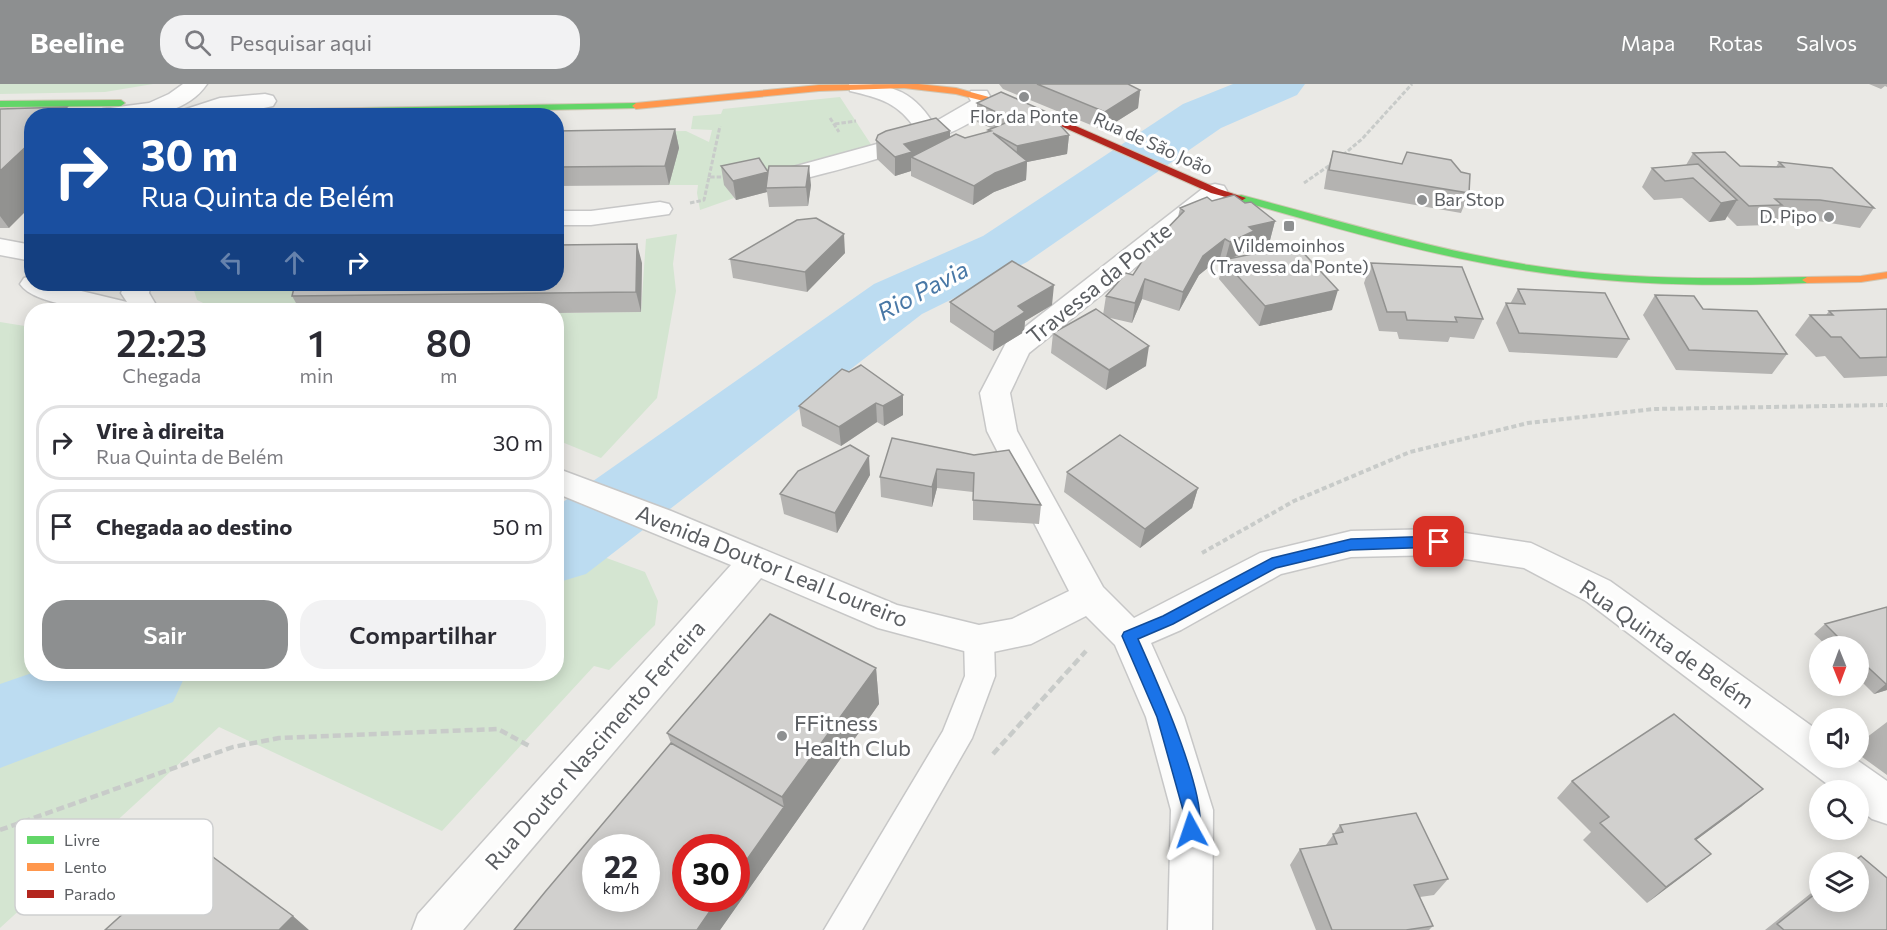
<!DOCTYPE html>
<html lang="pt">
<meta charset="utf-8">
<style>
:root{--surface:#fff;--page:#f2f2f3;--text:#2b2b33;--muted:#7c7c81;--line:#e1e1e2;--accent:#8d8f90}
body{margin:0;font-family:Commissioner,sans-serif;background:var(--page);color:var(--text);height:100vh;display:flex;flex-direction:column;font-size:22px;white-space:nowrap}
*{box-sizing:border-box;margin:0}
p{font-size:20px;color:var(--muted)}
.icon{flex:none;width:33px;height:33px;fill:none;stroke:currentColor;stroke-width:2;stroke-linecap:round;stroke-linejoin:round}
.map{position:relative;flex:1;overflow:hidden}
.panel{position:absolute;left:24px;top:219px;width:540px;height:378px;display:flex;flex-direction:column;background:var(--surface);border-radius:24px;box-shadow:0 3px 15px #0003}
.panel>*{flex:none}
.guide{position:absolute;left:24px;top:24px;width:540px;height:183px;border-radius:24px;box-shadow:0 3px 15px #0003;background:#1a4fa0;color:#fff;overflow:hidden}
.needle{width:39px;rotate:179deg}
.fabs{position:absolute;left:1809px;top:552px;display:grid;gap:12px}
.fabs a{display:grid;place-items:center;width:60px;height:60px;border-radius:50%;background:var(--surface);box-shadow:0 3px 15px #0003;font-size:30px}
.speed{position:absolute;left:582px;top:750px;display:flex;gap:12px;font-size:30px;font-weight:700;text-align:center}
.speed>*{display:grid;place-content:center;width:78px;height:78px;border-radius:50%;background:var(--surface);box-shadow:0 3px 15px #0003;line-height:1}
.speed small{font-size:15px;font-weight:400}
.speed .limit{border:9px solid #d22;background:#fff;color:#111}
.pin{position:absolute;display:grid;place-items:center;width:51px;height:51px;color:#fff;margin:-26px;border-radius:12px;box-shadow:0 3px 9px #0006}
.me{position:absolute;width:66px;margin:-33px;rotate:355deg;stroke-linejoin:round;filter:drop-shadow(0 0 4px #0008)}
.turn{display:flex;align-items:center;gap:21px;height:126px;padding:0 18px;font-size:27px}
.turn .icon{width:78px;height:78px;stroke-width:2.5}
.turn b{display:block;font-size:42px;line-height:51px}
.lanes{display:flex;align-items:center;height:57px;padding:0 18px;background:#0003;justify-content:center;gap:30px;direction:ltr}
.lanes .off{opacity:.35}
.eta{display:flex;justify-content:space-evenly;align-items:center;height:102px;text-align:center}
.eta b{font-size:36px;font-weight:600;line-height:42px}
.primary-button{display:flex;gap:12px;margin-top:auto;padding:12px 18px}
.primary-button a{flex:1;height:69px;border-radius:24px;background:var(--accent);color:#fff;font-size:24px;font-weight:600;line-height:69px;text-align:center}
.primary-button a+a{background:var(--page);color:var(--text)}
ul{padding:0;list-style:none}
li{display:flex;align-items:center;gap:18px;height:75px;margin:0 12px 9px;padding:0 6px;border:3px solid var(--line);border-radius:24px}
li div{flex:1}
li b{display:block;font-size:22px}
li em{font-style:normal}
header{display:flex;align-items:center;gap:36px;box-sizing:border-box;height:84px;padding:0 30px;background:var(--accent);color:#fff}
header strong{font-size:28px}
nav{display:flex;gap:33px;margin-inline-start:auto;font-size:21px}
.search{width:420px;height:54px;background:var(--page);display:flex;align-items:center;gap:15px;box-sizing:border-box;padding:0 21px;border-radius:24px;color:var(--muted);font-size:22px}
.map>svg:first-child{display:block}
.green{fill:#d4e5d1}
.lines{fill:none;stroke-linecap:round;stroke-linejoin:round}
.river{fill:#bcdcf1;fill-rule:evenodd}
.lane-casing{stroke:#c7c7c7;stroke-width:3}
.street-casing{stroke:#c7c7c7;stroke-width:3}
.fast-casing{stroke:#d0c7b5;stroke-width:2}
.slow-casing{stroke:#d0c7b5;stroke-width:2}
.jam-casing{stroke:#d0c7b5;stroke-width:2}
.path-far2{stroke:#c8cbc9;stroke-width:3;stroke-dasharray:4.5 2;stroke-linecap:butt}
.path-far1{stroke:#c8cbc9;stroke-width:4;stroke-dasharray:5 3;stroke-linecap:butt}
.path{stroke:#c8cbc9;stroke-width:4.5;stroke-dasharray:8 4;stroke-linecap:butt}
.lane{fill:#fcfcfb;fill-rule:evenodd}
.street{fill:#fcfcfb;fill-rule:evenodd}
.fast{fill:#63d668;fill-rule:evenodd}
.slow{fill:#ff974d;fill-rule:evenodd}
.jam{fill:#b3261e;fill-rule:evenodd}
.wall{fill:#b4b3b1}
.shaded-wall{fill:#929290}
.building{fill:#d1d0ce;stroke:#929290;stroke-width:1.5;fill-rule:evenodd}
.route{fill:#1a73e8;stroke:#114b97;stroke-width:1.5}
.poi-dot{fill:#8d8f90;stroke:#fff;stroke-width:2}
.labels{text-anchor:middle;stroke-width:6;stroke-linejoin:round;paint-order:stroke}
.far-poi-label{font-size:18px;fill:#5b5e62;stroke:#fff}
.far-street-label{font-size:18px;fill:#5b5e62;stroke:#fff}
.street-label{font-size:22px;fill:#5b5e62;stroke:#fff}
.poi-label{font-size:22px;fill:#5b5e62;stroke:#fff;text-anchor:start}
.water-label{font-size:24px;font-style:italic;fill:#4978a6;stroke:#fff}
.key{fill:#fff;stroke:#cecfd0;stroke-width:1.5}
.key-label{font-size:16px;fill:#5b5e62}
</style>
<header>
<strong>Beeline</strong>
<div class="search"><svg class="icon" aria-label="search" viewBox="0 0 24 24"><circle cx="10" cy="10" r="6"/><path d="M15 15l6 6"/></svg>Pesquisar aqui</div>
<nav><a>Mapa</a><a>Rotas</a><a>Salvos</a></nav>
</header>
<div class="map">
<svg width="1887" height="846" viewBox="0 0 1887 846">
<rect width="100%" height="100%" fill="#eae9e5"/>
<path class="green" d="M0,0H153L105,8L0,10Z
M840,13L872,62L725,101L734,114L700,126L697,109L698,101H669L678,65L557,66L556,49L686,47L709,58L712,46L691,45L693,32L721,30L723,25Z
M677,150L673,180L676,207L657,314L601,374L557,356L556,229L641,228L646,155Z
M192,200H310L304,226H218L197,216Z
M0,238L31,243L32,590H556L557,456L645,488L658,517L655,541L609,586L594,582L442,747L219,643L0,844Z"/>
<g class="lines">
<path class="river" d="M1233,0H1305L1297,11L1221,44L1027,178L922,230L586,490L556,499V423L874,200L983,152L1183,20Z
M32,589V590H186L173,618L0,684V600Z"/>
<defs>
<path id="lane" d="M979,544L990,547L994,556L995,592L972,654L862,846H824L943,647L965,592L964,556L968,547Z"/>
<path id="street" d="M183,0H207C188,28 153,32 123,32C115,32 106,32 100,30L103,25L149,19L169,10Z
M849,0C888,0 911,4 933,39L971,17L968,12L971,7H987L994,19C968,56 833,87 787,99H771L767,94L771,89L877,60L916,46C899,19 880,14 850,7Z
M265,10L273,12L276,17L273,22C245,29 206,32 177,32L180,27L220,14Z
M1215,100L1224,102L1227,107L1224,112L1029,269L1010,309L1017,347L1103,503L1134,534L1260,469L1351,447L1439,445L1531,459L1610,497L1820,648V674H1854L1887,697V740L1872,735L1858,724V706H1835L1586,517L1524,484L1439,471L1351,473L1281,490L1181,546L1151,559L1184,633L1213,726L1212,846H1168L1171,726L1146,633L1115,561L1086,532L1031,560L979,571L878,544L761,494L463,846H412L418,830L731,481L556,409V384L671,427L897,521L979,541L1012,535L1069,507L987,347L980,309L1007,257L1206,102Z
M660,118L669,120L672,125L669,130L591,141H556V127H591Z
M0,155L32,161V177L0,171Z
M32,192V200H52L127,218L121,209L125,200H151L149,209L159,226C129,229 37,226 20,200L24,194Z"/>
<path id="fast" d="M0,17L121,16L125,19L121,22L0,23Z
M636,19L640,22L639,24L270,32H93L97,29Z
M1241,111C1337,136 1431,165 1529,181C1621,196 1714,195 1807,193L1812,196L1807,199C1726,202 1646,202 1566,192C1454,179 1345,147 1237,116V112Z"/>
<path id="slow" d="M918,0L956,4L1036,26L1031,29L956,10L904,4L819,7L636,25L632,22L636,19L819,1Z
M1887,188V194L1861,198L1807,199L1802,196L1807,193L1861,192Z"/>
<path id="jam" d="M1012,14L1219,105L1246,114L1241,117L1211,109L1009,19L1008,17Z"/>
</defs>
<use href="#lane" class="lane-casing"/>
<use href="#street" class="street-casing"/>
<use href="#fast" class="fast-casing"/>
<use href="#slow" class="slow-casing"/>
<use href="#jam" class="jam-casing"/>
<path class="path-far2" d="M830,34L839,48
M835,40L856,37
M1343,71L1362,55L1412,0
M709,93L720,42
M1304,99L1330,81
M690,119L704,116L709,93H727"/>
<path class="path-far1" d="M1202,469L1294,417L1410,368L1528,339L1654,325L1887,321"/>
<path class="path" d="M993,670L1086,567
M0,746L233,663L279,654L498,645L531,663"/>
<use href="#lane" class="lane"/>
<use href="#street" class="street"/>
<use href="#fast" class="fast"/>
<use href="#slow" class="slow"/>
<use href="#jam" class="jam"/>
</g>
<path class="wall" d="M999,0H1128L1140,6L1138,24L1103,46L1003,5Z
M1869,0H1887V3L1885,2L1881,5Z
M977,19L1069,51L1067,70L1027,78L1026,96L994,108L973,121L911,92V87L895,92L877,75L876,56L950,53L965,54L987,48L988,46L991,44L977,38Z
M0,25L32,32L9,144H0Z
M675,45L679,64L669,101L556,102V47Z
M1333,67L1402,80L1469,109L1461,129L1324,105L1327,86Z
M1693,69L1740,82L1776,83L1779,78L1874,124L1860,144L1806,135H1773L1769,141L1737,142L1727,132L1725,136L1709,138L1682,114L1654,116L1642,103L1652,84L1686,81Z
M721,82L768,88L811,101L808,122L769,123L767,108L736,116L724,101Z
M1212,117L1245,119L1275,137L1270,156L1250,161L1249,166L1233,174L1332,226L1259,242L1219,195L1223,176L1220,174L1199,191L1179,227L1142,215L1132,239L1106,233L1146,282L1106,306L1051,269L1053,249L1103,231L1106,212L1133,191L1178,133L1180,124Z
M845,169L807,208L733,194L730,175Z
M642,179L641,228L556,229V226H300L292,212Z
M1371,179L1483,235L1474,255L1450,253L1448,258L1399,255L1397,248L1379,247L1364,199Z
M1518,205L1629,255L1617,274L1509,268L1496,239L1506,219L1510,220Z
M1655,211L1787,270L1772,290L1676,286L1643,231Z
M950,218L1052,221L1025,237L1024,248L993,267L950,238Z
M1887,225V292L1844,294L1825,272L1816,273L1795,251L1810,231H1826L1829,227Z
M903,311V331L884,342L877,338L841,362L802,342L799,322Z
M974,371L1041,421L1039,440L973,436V408L937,404L932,423L881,413L880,393Z
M1067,388L1198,404L1192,424L1140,464L1064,408Z
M870,391L837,449L784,430L780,410Z
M1887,523V606L1874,610L1858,594V562H1827L1814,550L1825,540Z
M876,584L879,620L720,846H514L671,659L667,649Z
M1887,638V691L1858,670V660Z
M1572,697L1742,722L1696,756L1711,770L1647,819L1583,756L1591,748L1557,714Z
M1340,741L1448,795L1434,811L1420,813L1433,842L1429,846H1316L1290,781L1300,765L1326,761Z
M1861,772L1887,846H1765L1820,802V818L1858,778H1852Z"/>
<path class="shaded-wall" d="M1140,6L1138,24L1103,46L1105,28Z
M67,23L72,32H58Z
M675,45L679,64L669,101L665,82Z
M950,47V66L911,73V87L895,92V73L904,60Z
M1069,51L1067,70L1027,78L1026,96L994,108L973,121L974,102L995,89L1016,81L1017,62Z
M32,57V121L9,144L0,132V87Z
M809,82L811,101L808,122L806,103Z
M768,88L766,104L767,108L736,116L733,97Z
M1737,116L1725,136L1709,138L1721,119Z
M1275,137L1270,156L1250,161L1249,166L1225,177L1230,158L1249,143Z
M844,150L845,169L807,208L805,188Z
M1225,155L1220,174L1199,191L1179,227L1183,208L1203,172Z
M637,160L642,179L641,228L636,208Z
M1145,195L1142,215L1132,239L1135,219Z
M1054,201L1052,221L1025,237L1024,248L993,267L994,248L1018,222Z
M1338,206L1332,226L1259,242L1265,222Z
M1149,262L1146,282L1106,306L1109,286Z
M903,311V331L884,342L883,322Z
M876,319L877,338L841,362L839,343Z
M869,372L870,391L837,449L835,429Z
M937,385V404L932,423V403Z
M1198,404L1192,424L1140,464L1145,445Z
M876,584L879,620L720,846H697L719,814H736V791L784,723L782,713Z
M1886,600H1887V606L1874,610Z
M1763,705L1742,722L1676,771L1695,755Z
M1711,770L1691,786L1647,819L1666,803Z
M293,832L309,846H279Z"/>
<path class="building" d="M1037,0H1128L1140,6L1105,28Z
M1001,8L1049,29L1069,51L1017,62L993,49L1027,77L995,89L974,102L911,73L956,50L965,54L991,47L988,46L1013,36L977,19Z
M67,23L58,32H32V57L0,87V25Z
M936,34L950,47L904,60L912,68L895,73L876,56L878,51L886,47Z
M675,45L665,82L556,83V47Z
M1333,67L1402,80L1407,68L1451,76L1461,88L1470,90L1469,109L1329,86Z
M1725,68L1740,82L1784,83L1779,78L1832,84L1874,124L1820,116L1775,115L1782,121L1749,122L1693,69Z
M759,74L768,88L769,82H809L806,103L766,104L768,88L733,97L721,82Z
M1698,80L1737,116L1721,119L1693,94L1665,97L1652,84Z
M1234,111L1245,119L1251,118L1275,137L1249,143L1254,147L1230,158L1225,155L1203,172L1183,208L1145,195L1135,219L1106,212L1126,189L1133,191L1156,156L1184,127L1180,124L1207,113L1212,117Z
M816,134L844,150L805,188L730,175L797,136Z
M637,160L636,208L292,212L295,200H556V161Z
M1296,161L1338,206L1265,222L1223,176Z
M1012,177L1054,201L1018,222L1025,228L994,248L950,218Z
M1371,179L1462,183L1483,235L1455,233L1457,238L1407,236L1405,228H1387Z
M1518,205L1605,209L1629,255L1519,249L1506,219L1525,220Z
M1655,211L1694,212L1703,225L1757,227L1787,270L1689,266Z
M1096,225L1149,262L1109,286L1053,249Z
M1887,225V273L1860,274L1841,253H1831L1810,231H1833L1829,227Z
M861,281L903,311L883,322L876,319L839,343L799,322L842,285L849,288Z
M1120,351L1198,404L1145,445L1067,388Z
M892,354L974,371L1009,366L1041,421L973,416L974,389L937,385L932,403L880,393Z
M850,361L869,372L835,429L780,410L798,387Z
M1887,523V600H1886L1858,574V562H1847L1825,540Z
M770,530L876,584L782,713L667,649Z
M1674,630L1763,705L1695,755L1711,770L1666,803L1600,739L1609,733L1572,697Z
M671,659L784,723L736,791V764H686V814H719L697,846H514L545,808ZM596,764H646V814H596Z
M1416,729L1448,795L1414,801L1433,842L1406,846H1332L1300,765L1337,760L1333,750L1343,748L1340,741Z
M198,762L293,832L279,846H105Z
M1861,772L1887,794V846H1784L1777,840L1820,806V818H1858V778H1853Z"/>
<path class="route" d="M1439,452L1446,458L1439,463L1351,466L1276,484L1173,540L1138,555C1154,591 1212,718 1198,751L1191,754L1185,751L1183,726L1157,633L1122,552L1124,548L1163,532L1272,474L1351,455Z"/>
<g class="poi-dot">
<circle cx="1024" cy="13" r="6"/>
<circle cx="1422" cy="116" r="6"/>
<circle cx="1829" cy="133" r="6"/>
<rect x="1283" y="136" width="12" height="12" rx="3"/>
<circle cx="782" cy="652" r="6"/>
</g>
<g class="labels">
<g class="far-poi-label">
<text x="1024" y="39">Flor da Ponte</text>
<text x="1434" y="122" text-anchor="start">Bar Stop</text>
<text x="1817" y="139" text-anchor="end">D. Pipo</text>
<text x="1289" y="168">Vildemoinhos<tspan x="1289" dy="21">(Travessa da Ponte)</tspan></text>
</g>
<g class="far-street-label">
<text transform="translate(1153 60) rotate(24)" y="6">Rua de São João</text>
</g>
<g class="street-label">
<text transform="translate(1099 199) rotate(-39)" y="8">Travessa da Ponte</text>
<text transform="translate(772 482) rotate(22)" y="8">Avenida Doutor Leal Loureiro</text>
<text transform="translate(1667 560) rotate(35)" y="8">Rua Quinta de Belém</text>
<text transform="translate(595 661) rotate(-49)" y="8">Rua Doutor Nascimento Ferreira</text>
</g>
<g class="poi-label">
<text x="794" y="647">FFitness<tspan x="794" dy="25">Health Club</tspan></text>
</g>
<g class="water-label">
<text transform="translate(923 207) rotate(-28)" y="8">Rio Pavia</text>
</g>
</g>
<rect x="15" y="735" width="198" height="96" rx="9" class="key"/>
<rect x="27" y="752" width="27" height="8" fill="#63d668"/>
<rect x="27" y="779" width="27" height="8" fill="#ff974d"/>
<rect x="27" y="806" width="27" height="8" fill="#b3261e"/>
<g class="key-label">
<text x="64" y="762">Livre</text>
<text x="64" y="789">Lento</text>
<text x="64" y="816">Parado</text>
</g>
</svg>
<div class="fabs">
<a><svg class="needle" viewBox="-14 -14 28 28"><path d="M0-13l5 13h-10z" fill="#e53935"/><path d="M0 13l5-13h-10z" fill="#7c7c81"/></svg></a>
<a><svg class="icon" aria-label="sound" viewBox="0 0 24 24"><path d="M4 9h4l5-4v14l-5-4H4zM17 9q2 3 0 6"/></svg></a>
<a><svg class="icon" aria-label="search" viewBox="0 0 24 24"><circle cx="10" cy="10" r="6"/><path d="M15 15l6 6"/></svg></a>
<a><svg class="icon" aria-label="layers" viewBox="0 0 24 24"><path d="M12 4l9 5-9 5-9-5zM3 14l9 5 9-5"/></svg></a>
</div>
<div class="speed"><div>22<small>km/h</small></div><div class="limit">30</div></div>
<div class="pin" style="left:1439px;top:458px;background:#d93025"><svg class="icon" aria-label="arrive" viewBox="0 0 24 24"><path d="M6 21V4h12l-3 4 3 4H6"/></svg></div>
<svg class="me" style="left:1191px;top:746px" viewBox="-20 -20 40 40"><path d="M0-17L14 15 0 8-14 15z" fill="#1a73e8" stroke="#fff" stroke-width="4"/></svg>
<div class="guide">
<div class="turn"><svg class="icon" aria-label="right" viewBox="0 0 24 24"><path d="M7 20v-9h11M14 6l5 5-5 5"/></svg><div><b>30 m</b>Rua Quinta de Belém</div></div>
<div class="lanes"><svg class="icon off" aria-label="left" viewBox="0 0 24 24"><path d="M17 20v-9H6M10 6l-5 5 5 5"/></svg><svg class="icon off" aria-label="ahead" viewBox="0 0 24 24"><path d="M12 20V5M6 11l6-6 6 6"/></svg><svg class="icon" aria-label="right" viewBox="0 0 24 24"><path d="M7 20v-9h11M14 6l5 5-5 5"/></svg></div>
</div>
<section class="panel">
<div class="eta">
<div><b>22:23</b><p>Chegada</p></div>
<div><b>1</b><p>min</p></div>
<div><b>80</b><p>m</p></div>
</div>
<ul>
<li><svg class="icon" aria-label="right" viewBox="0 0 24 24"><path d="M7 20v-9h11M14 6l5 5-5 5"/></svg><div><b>Vire à direita</b><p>Rua Quinta de Belém</p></div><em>30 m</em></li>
<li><svg class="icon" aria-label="arrive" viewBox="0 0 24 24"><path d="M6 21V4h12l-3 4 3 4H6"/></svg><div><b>Chegada ao destino</b></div><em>50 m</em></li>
</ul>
<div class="primary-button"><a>Sair</a><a>Compartilhar</a></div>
</section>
</div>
